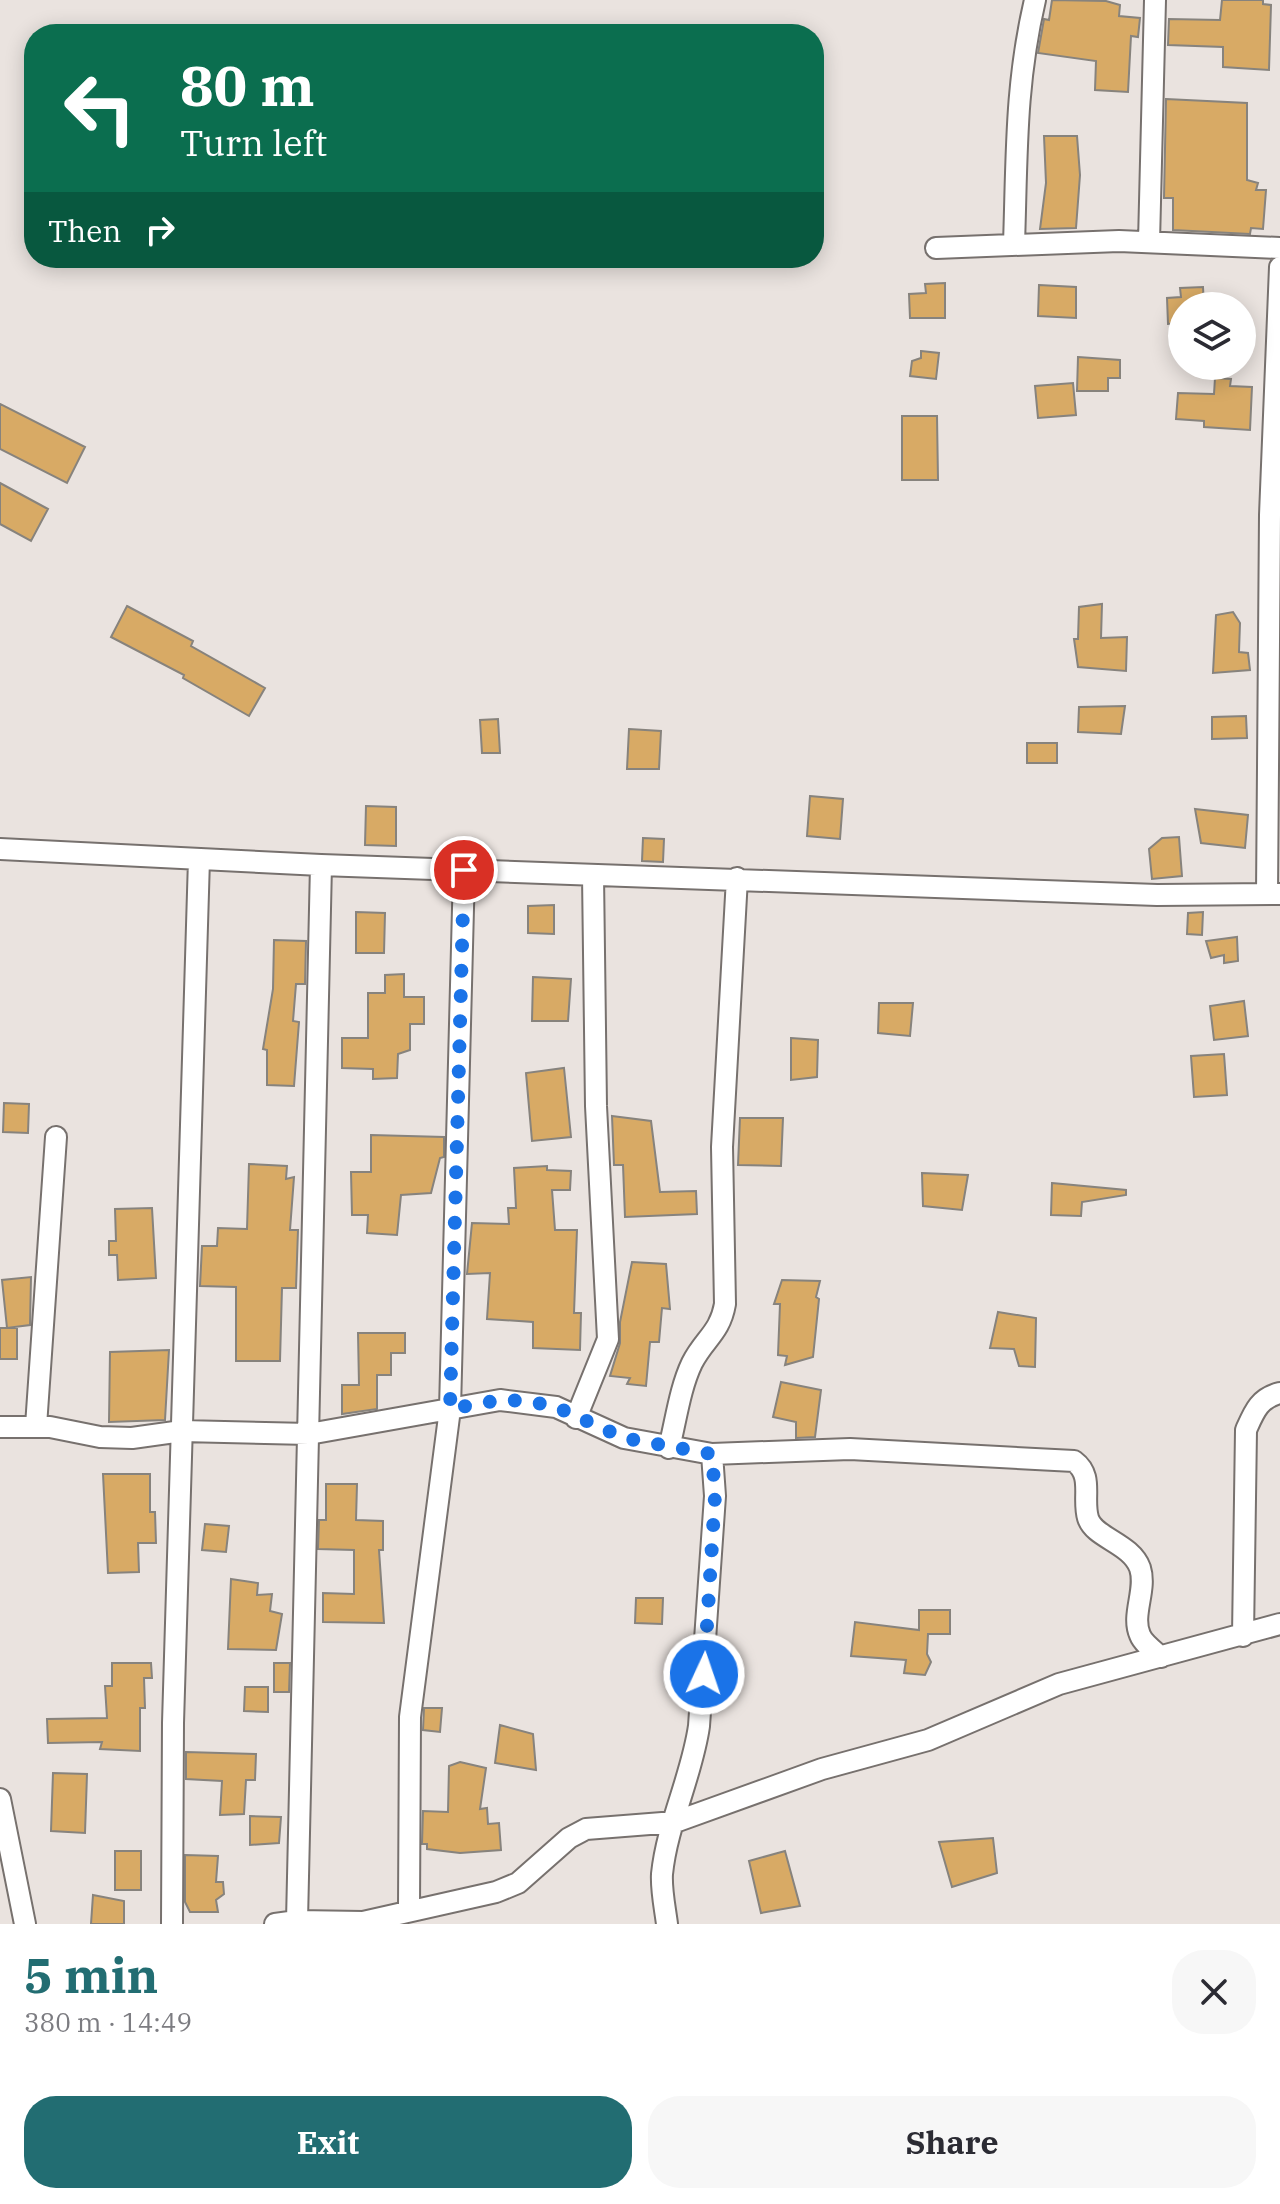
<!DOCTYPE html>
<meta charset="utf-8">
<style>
:root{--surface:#fff;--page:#f7f7f7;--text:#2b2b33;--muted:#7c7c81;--accent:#226d72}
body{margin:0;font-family:"IBM Plex Serif",serif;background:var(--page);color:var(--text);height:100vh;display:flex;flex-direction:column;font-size:30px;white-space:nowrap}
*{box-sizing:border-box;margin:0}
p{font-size:26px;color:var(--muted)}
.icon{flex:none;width:44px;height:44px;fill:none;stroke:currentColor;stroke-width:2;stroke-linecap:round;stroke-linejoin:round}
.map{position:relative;height:1924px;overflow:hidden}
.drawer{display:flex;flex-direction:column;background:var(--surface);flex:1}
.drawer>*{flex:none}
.banner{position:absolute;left:24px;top:24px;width:800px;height:244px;border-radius:32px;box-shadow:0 4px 20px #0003;background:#0b6e4f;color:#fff;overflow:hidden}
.tools{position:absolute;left:1168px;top:292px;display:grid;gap:16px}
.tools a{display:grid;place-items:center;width:88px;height:88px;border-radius:50%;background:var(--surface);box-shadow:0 4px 20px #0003;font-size:40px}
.pin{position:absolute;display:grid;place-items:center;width:68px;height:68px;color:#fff;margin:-34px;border:4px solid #fff;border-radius:50%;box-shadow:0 2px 8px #0007}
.me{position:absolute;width:88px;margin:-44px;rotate:3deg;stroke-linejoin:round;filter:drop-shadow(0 0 6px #0008)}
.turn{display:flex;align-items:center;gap:28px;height:168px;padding:0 24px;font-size:36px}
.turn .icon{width:104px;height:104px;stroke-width:2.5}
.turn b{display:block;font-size:56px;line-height:68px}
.then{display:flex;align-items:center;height:76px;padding:0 24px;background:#0003;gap:16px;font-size:30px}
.round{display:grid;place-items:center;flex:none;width:84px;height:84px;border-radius:32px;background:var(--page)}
.overview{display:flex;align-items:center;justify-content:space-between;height:136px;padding:0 24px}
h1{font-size:48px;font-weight:700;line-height:60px;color:var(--accent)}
.cta{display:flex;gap:16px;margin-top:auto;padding:16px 24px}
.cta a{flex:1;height:92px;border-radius:32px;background:var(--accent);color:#fff;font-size:32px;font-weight:700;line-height:92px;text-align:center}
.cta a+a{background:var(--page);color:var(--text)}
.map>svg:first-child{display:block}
.building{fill:#d8aa65;stroke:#87837d;stroke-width:2}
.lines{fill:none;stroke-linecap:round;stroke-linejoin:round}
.street-casing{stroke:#77716e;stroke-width:24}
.street{stroke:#fff;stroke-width:20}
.route{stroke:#1a73e8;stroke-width:14;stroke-dasharray:0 25.2}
</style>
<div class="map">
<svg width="1280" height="1924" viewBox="0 0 1280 1924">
<rect width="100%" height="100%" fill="#eae3df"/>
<path class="building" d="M1052,0L1106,1L1120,5L1119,16L1140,18L1138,37L1131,36L1128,92L1095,90L1096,61L1038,53L1044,19L1049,20Z
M1222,0H1263V4L1271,5L1269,70L1223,67V47L1168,45L1169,19L1220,20Z
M1166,99L1247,103V180L1258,183L1256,190H1266L1263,229L1251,228L1250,234L1173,230V198H1164Z
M1044,136H1077L1080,175L1076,228L1040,229L1046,183Z
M945,283V318H910L909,294L926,293L925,284Z
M1039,285L1076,287V318L1038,316Z
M1203,287L1204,306H1182V323L1168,324L1167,298L1181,297L1180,288Z
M921,351L939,353L936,379L910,376L912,361L921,358Z
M1078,357L1120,360V378H1108V391H1077Z
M1215,378L1231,379L1230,386L1252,387L1250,430L1204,427V421L1176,419L1178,393L1214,394Z
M1073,383L1076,415L1038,418L1035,386Z
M0,404L85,447L67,483L0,449Z
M902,416H937L938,480H902Z
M0,483L48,509L31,541L0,524Z
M1102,604L1101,638L1127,637L1126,671L1078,667L1074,639H1078L1079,607Z
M127,606L193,641L191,646L265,688L249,716L183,678L184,675L111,637Z
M1233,612L1240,623L1239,652L1248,653L1250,670L1213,673L1216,615Z
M1125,706L1121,734L1078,732L1079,707Z
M1246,716L1247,738L1212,739V717Z
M498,719L500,753H482L480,720Z
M629,729L661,731L659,769H627Z
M1027,743H1057V763H1027Z
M810,796L843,799L840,839L807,836Z
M366,806L396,807V846L365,845Z
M1195,809L1248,815L1245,848L1201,843Z
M1179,837L1182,876L1152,879L1149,849L1162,838Z
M643,838L664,839L663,862L642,861Z
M554,905V934L528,933V906Z
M356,912L385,913L384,953H356Z
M1203,912L1202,935L1187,934L1188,913Z
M1237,937L1238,961L1224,963V955L1211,958L1206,941Z
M274,940L306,941L305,984H296L293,1021L299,1022L294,1086L267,1085V1050L263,1049L273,989Z
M404,974V997H424V1024H410V1050L398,1054L397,1078L373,1079V1069L342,1068V1038H368V993H385V975Z
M533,977L571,979L568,1021H532Z
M1244,1001L1248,1036L1214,1040L1210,1006Z
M879,1003H913L910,1036L878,1033Z
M791,1038L818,1040L817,1077L791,1080Z
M1224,1054L1227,1095L1194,1097L1191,1056Z
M564,1068L571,1137L532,1141L526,1073Z
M4,1103L29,1104L28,1133L3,1132Z
M612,1116L651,1121L660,1192L696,1191L697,1214L625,1217L623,1165H614Z
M740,1118H783L781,1166L738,1165Z
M371,1135L444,1137V1157L440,1158L431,1193L401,1195L397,1235L367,1233L368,1215H352L351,1172H371Z
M249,1164L287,1166L286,1179L294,1177L290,1230H298L296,1288H282L280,1361H236V1287L200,1286L202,1246H217L218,1228L247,1229Z
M547,1166V1170L571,1171L570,1190H552L555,1230H577L574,1313H581L580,1350L533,1348V1322L487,1319L490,1273L467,1274L472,1223L509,1224L508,1208H516L514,1168Z
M922,1173L968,1175L962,1210L923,1206Z
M1052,1183L1126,1190V1195L1082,1202L1081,1216L1051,1215Z
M152,1208L156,1278L118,1280L117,1255H109V1241H116L115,1209Z
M632,1262L666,1264L670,1309L662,1308L659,1342H650L646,1386L627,1384L630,1378L610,1376L620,1343V1322Z
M31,1277L30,1325L7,1328L2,1280Z
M782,1280L820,1281L816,1297L819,1299L813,1357L785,1365L787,1356L778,1355L780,1304H774Z
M998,1312L1036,1318L1035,1367L1019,1366L1014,1349L990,1348Z
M0,1328H17V1359H0Z
M358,1333H405V1353H391V1375H377V1409L342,1414V1385H359Z
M169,1350L165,1420L109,1422L110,1352Z
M781,1382L821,1390L815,1437L796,1438V1422L773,1417Z
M103,1474H150V1512H155L156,1543H138L139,1572L108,1573Z
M326,1484H357L356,1520L383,1521V1550H379L384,1623L323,1622V1593L354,1594V1550L318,1549L319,1520H326Z
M205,1524L229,1526L226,1552L202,1550Z
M231,1579L258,1583L257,1595L272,1594L270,1611L282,1614L276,1650L228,1649Z
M636,1598H663L662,1624L635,1623Z
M919,1610H950V1634H928L927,1654L931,1662L925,1675L904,1673L906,1660L851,1656L855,1622L919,1630Z
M112,1663H151L152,1678H144L145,1708H140V1751L100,1749L102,1742L48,1743L47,1719L107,1718L105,1686H112Z
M274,1663H290L289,1692H274Z
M245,1687H268V1712L244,1711Z
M424,1708H442L440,1732L423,1730Z
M500,1725L533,1734L536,1770L495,1763Z
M186,1752L256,1754L255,1780H246L244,1814L220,1815L222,1781L186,1779Z
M460,1762L486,1768L480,1809L487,1808L488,1824L499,1823L501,1850L460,1853L427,1849V1844H422L423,1811L448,1812L449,1766Z
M53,1773L87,1774L85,1833L51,1831Z
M250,1816L281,1817L279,1843L250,1845Z
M993,1838L997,1873L952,1887L939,1842Z
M115,1851H141V1890H115Z
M785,1851L800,1906L761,1913L749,1861Z
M185,1855L218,1856L216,1882H223L224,1894L216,1900L218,1912H190L185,1902Z
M93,1895L124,1901V1924H91Z"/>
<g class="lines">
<defs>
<path id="street" d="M1149,242L1155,0
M1014,244C1017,157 1015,85 1035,0
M936,248L1119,241L1280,248
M0,849L321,865L1157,895L1280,894
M1267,894L1270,515L1280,267
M576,1418L608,1339L596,1106L593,875
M36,1426L56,1137
M0,1427H50L100,1437L132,1438L182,1431L309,1434L500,1400L556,1407L624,1438L712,1454L715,1496L699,1726C692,1776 667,1824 662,1874C661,1890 665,1908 667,1924
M669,1448C676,1420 680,1388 692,1363C704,1339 720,1333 725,1304L722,1147L737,878
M712,1454L850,1449L1074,1461C1094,1476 1082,1497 1088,1518C1094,1538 1131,1543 1140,1568C1147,1590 1131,1615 1140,1635C1143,1643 1154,1651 1161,1657
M1243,1636L1246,1430C1254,1412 1259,1398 1280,1393
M0,1799L25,1924
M409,1909L410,1717L450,1409L464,870
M297,1921L363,1922L496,1892L518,1883L569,1838L586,1829L675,1822L822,1769L928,1740L1059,1684L1280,1624
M172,1924L173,1723L199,859
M275,1924L297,1921L321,865"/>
</defs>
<use href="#street" class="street-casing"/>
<use href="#street" class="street"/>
</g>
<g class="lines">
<path class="route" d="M464,870L450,1409L500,1400L528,1401L556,1407L624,1438L712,1454L715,1496L704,1674"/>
</g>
</svg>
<div class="tools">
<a><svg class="icon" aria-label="layers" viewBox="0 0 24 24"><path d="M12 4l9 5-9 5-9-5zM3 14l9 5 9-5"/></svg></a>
</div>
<div class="pin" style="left:464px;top:870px;background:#d93025"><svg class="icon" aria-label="arrive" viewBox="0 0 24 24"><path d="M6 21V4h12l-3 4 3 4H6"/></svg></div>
<svg class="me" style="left:704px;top:1674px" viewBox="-20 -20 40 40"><circle r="17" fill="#1a73e8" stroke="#fff" stroke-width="3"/><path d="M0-11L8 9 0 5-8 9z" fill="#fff"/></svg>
<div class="banner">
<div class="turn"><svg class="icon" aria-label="left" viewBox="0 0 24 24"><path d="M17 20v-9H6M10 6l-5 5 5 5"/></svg><div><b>80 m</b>Turn left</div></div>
<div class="then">Then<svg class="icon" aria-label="right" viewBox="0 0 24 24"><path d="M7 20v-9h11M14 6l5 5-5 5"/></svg></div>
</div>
</div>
<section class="drawer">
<div class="overview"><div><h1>5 min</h1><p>380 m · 14:49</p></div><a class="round"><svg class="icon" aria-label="close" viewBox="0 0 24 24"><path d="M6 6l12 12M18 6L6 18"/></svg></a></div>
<div class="cta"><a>Exit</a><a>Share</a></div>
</section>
